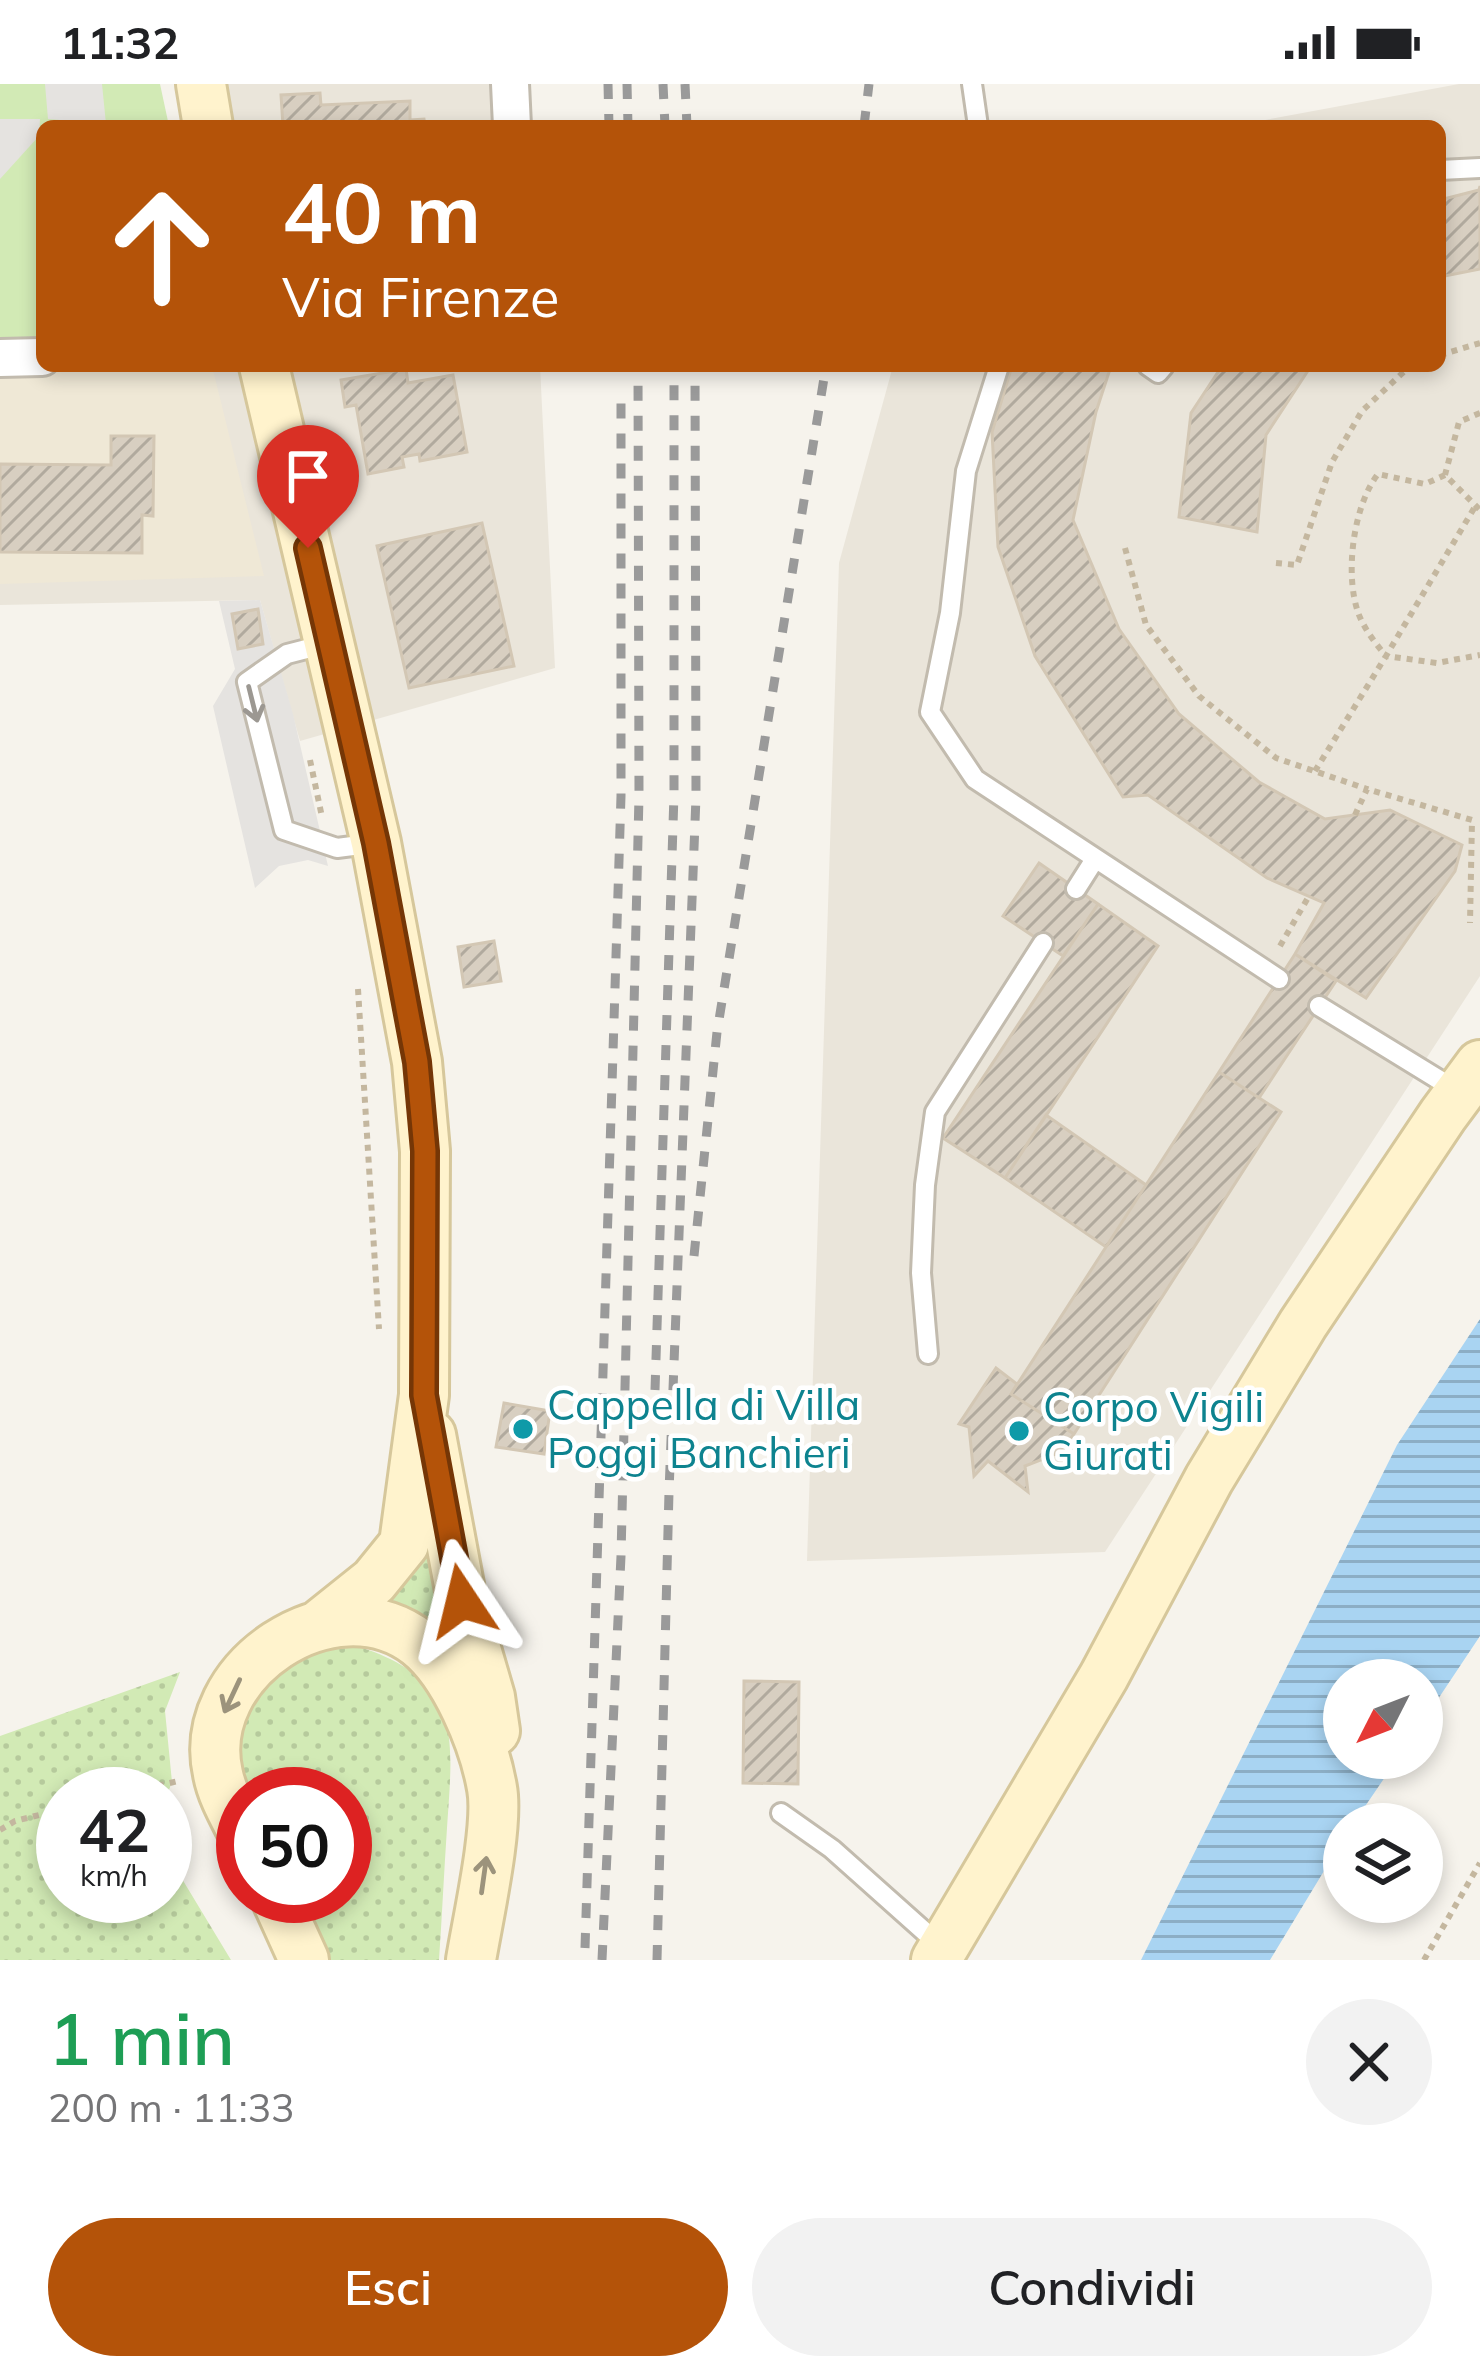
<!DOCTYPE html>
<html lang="it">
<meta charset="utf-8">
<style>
:root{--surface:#fff;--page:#f2f2f2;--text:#202124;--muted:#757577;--accent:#b45309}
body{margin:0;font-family:Mulish,sans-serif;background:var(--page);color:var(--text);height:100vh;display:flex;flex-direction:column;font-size:45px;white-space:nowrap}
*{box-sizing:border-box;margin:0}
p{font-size:39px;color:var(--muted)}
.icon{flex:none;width:66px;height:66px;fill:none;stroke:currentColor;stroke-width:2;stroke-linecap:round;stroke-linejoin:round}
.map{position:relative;height:1876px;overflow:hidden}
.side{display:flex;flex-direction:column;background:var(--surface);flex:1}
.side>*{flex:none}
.banner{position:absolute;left:36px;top:36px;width:1410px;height:252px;border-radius:18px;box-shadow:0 6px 18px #0003;background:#b45309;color:#fff;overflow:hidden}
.needle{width:78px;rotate:228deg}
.buttons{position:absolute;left:1323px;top:1575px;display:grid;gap:24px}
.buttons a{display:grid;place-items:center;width:120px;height:120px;border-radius:50%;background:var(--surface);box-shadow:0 6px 18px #0003;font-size:60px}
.speed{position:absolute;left:36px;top:1683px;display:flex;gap:24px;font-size:60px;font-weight:700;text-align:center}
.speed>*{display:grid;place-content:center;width:156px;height:156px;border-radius:50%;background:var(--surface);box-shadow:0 6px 18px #0003;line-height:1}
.speed small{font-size:30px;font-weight:400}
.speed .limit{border:18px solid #d22;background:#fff;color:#111}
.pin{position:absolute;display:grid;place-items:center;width:102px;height:102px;color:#fff;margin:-123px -51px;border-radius:50% 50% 50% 0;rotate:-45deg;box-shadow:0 0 12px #0007}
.pin .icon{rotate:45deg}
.me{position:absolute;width:132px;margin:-66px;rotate:350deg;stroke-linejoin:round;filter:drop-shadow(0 0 9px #0008)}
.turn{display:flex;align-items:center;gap:42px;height:252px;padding:0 48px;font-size:54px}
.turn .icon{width:156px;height:156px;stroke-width:2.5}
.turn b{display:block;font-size:84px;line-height:102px}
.round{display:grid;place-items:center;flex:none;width:126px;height:126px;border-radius:63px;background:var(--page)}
.head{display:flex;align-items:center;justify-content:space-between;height:204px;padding:0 48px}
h1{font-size:72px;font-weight:600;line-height:90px;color:#1e9e55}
.action{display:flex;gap:24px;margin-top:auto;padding:24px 48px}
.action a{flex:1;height:138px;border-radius:72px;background:var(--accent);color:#fff;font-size:48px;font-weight:600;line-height:138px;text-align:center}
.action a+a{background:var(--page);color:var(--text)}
.status{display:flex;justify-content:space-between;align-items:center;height:84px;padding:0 60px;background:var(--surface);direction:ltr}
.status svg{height:33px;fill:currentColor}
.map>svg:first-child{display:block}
.residential{fill:#eae5da}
.education{fill:#efe8d6}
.grass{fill:url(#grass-dots)}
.garden{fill:#d2eab5}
.parking{fill:#e5e3e0}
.water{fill:url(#water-rules)}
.building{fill:url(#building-hatch);stroke:#d3c7b4;stroke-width:3}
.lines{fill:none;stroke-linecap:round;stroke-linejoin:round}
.lane-casing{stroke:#c2bbae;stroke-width:24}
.street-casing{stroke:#c2bbae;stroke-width:42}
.secondary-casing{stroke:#d6c79b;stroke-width:54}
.path{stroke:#c4b79f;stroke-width:6;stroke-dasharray:6 6;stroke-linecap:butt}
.lane{stroke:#fff;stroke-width:18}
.street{stroke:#fff;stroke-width:36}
.secondary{stroke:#fff3cd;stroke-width:48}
.rail{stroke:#9a9a9a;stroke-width:9;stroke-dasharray:15 15;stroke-linecap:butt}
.oneway{stroke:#9c9892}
.oneway2{stroke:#9c937c}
.route-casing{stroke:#753606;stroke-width:30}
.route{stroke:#b45309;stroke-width:21}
.culture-dot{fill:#0f9aa8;stroke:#fff;stroke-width:4.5}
.labels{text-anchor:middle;stroke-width:9;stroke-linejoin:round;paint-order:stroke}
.culture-label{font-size:42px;fill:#0d838f;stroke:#fff;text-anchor:start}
</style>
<div class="status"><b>11:32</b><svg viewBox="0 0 49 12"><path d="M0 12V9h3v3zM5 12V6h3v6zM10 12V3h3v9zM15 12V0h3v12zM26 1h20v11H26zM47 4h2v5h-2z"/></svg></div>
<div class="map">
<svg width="1480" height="1876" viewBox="0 0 1480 1876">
<defs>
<pattern id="grass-dots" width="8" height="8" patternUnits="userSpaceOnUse" patternTransform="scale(3)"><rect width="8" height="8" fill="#d2eab5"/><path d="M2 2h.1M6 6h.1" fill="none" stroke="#b6ca9c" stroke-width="1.8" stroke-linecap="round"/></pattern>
<pattern id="water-rules" width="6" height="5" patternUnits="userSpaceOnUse" patternTransform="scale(3)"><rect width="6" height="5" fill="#a9d4f2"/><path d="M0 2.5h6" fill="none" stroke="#8caec5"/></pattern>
<pattern id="building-hatch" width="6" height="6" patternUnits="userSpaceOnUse" patternTransform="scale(3)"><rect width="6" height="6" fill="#d8cfc1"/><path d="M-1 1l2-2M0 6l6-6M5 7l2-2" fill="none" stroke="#b1aa9e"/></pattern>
</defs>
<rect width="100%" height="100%" fill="#f6f3ec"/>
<path class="residential" d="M175,0H527L529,42H182Z
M1459,0H1480V892L1105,1468L807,1477L839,479L893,282H1440V42H1233Z
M0,259L42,282H540L555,584L300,657L260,516L0,521Z"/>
<path class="education" d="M212,282L264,492L0,500V285Z"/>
<path class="grass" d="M425,1446L460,1573L391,1530L384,1512Z
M360,1563C463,1597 453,1652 447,1744C444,1788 442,1832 439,1876H327L296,1812H345V1710H247C224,1622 272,1566 360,1563Z
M180,1588L165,1627L172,1698L165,1716V1710H63V1812H165V1742L173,1780L231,1876H0V1652Z"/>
<path class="garden" d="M0,0H160L169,42H42V257L0,259Z"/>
<path class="parking" d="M45,0H102L106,40L48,35Z
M0,35H40L39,52L0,95Z
M260,516L293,630L328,782L308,776L279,782L255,804L213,622L235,585L219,517Z"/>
<path class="water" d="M1480,1235V1552L1422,1639V1596H1344V1674H1398L1353,1740H1344V1754L1270,1876H1141L1397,1361Z"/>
<path class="building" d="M320,9L321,21L410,17V36L424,35L425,42H283L281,11Z
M1480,102V185L1440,193V116L1479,106Z
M1012,282H1111L1096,328L1073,436L1119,545L1179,630L1259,698L1325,735L1390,726L1462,761L1455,787L1366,914L1295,870L1324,819L1267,794L1148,711L1123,713L1035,572L998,463L992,348Z
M1222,282H1311L1266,351L1257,448L1179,433L1191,329Z
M406,285L408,299L453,291L467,368L420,377L419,370L402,373L404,383L368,390L356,321L345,323L341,296Z
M111,352H154L153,432L142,431V469L0,468V380L111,381Z
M482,439L514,582L409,604L377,462Z
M258,525L263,560L238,565L232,530Z
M1039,779L1098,820L1063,872L1003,832Z
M1098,820L1158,862L1005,1094L943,1054Z
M494,857L501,897L464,903L458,863Z
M1295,870L1336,897L1259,1014L1219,988Z
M1219,988L1281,1028L1074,1350L1011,1310Z
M1046,1031L1146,1101L1106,1163L1005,1094Z
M996,1284L1017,1300L1011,1310L1074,1350L1061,1368L1025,1382L1028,1408L988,1377L974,1392L969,1343L959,1340Z
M504,1319L550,1327L544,1370L496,1363Z
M744,1597L799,1598L798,1700L743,1699Z"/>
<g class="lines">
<defs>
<path id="lane" d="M972,0L978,42
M1440,86L1480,84
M999,282L966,387L950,529L930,628L975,695L1279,895
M1148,282L1158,289L1164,282
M326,560L287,570L247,598L284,746L337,764L376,759
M1076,805L1095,775
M1319,922L1459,1008
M928,1270L921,1189L925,1101L935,1028L1043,859
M781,1729L832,1765L943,1864"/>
<path id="street" d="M510,0L512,42
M0,274L42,273"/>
<path id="secondary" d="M201,0L208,42
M264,282L376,759L417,978L425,1067L424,1311L404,1460L374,1497L319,1541
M431,1351L462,1517L490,1613L495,1647
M243,1749C234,1731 222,1711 218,1690C194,1586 333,1494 418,1559C455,1588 484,1658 492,1704C499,1741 478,1834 471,1876
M275,1812L304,1876
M936,1876L1104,1592L1209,1395L1303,1240L1443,1031L1480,981"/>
</defs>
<use href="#lane" class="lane-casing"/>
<use href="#street" class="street-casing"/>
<use href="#secondary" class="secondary-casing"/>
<path class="path" d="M1440,271L1480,259
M1480,329L1459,338L1445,391L1480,426
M1445,391L1425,400L1378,390C1353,422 1344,492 1359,531C1365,546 1376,560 1386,572L1476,421
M1125,464L1146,541L1199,612L1276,674L1367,705
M1276,479L1297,481L1332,378L1362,327L1410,282
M310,676L322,733
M1315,687L1386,572L1437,579L1480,571
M1355,731L1367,705L1472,736L1470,839
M1280,862L1309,812
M358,905L379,1245
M123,1710L178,1697
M0,1746L15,1737L63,1725
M1424,1876L1480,1779"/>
<use href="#lane" class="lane"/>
<use href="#street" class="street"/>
<use href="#secondary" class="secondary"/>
<path class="rail" d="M608,0L609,42
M627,0L628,42
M663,0L665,42
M685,0L687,42
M864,42L869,0
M694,1172L717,948L826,282
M655,1306L674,710V282
M585,1864L621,712V305
M602,1876L621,1472L639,712L638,282
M657,1876L669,1408L696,713L695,282"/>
</g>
<defs><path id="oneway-shaft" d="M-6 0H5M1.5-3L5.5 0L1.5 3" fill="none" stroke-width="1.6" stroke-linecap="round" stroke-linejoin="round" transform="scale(3)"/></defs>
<use class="oneway" href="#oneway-shaft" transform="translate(253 620) rotate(76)"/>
<g class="oneway2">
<use href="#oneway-shaft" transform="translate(232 1612) rotate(115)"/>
<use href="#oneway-shaft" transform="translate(484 1791) rotate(-82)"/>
</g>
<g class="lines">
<defs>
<path id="route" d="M308,464L376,759L417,978L425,1067L424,1311L462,1517"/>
</defs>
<use href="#route" class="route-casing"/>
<use href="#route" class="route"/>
</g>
<g class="culture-dot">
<circle cx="523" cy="1345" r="12"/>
<circle cx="1019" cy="1347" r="12"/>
</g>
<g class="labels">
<g class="culture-label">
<text x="547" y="1336">Cappella di Villa<tspan x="547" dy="48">Poggi Banchieri</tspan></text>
<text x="1043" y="1338">Corpo Vigili<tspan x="1043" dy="48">Giurati</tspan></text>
</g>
</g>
</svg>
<div class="buttons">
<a><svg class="needle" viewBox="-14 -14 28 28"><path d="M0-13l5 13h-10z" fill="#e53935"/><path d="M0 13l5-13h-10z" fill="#757577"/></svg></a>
<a><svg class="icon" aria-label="layers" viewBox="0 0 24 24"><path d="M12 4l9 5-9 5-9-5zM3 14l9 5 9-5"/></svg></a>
</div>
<div class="speed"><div>42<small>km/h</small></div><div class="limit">50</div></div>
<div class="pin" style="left:308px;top:464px;background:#d93025"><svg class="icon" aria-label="arrive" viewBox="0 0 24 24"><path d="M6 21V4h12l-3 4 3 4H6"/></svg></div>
<svg class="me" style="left:462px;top:1517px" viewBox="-20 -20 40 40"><path d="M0-17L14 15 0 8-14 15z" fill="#b45309" stroke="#fff" stroke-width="4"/></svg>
<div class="banner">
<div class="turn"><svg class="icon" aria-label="ahead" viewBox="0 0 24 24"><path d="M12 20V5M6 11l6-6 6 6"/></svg><div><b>40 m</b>Via Firenze</div></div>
</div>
</div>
<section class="side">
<div class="head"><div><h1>1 min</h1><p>200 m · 11:33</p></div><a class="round"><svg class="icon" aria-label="close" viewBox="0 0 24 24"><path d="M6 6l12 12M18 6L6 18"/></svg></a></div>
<div class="action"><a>Esci</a><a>Condividi</a></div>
</section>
